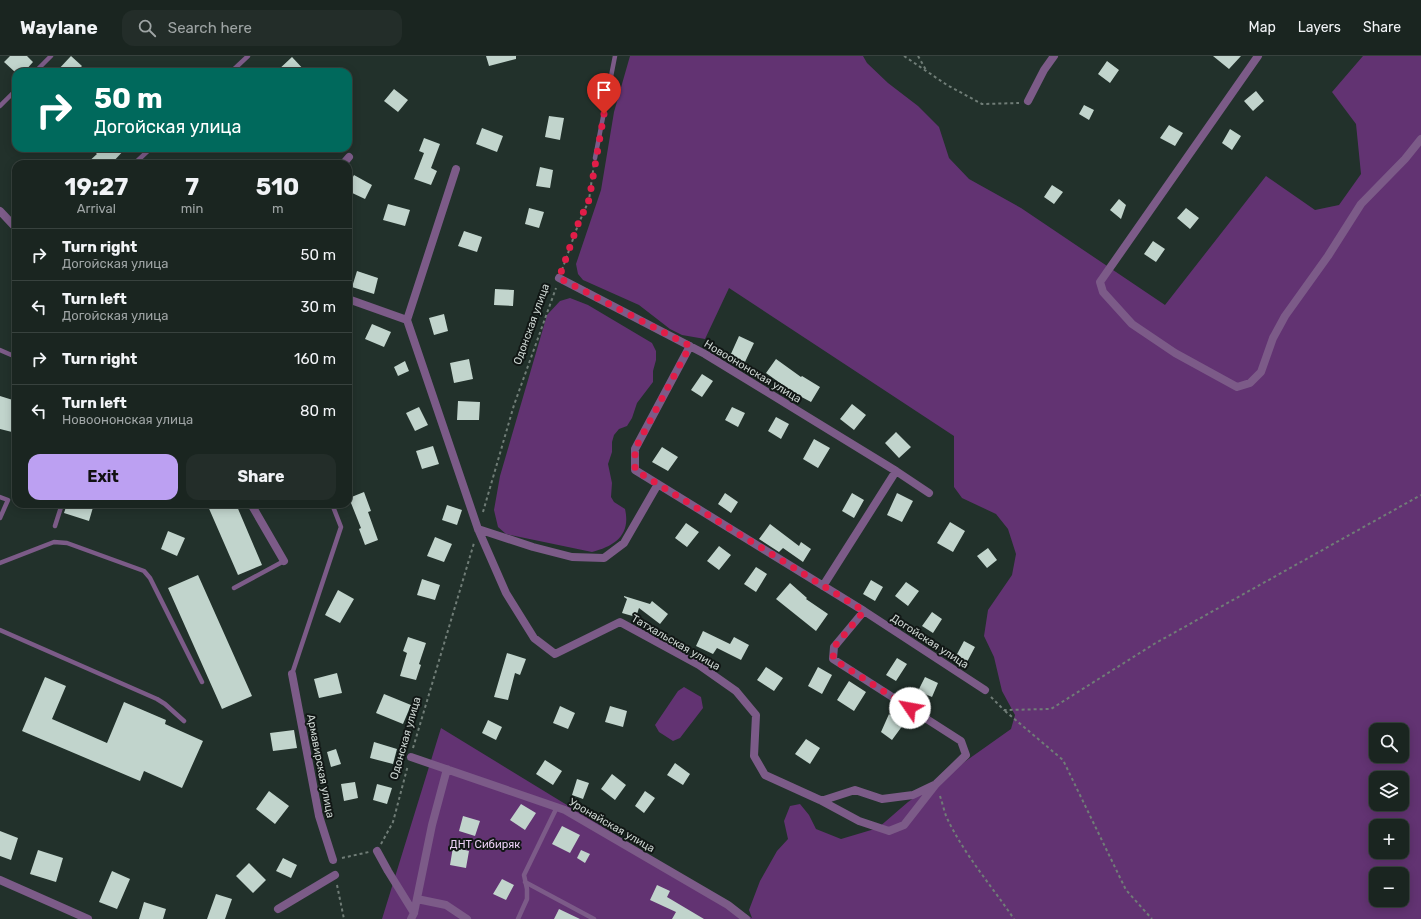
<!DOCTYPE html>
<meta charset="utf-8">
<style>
:root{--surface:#1a2520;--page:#232d29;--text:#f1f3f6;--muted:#9fa5a5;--line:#38423e;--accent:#bca0f2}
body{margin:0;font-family:Rubik,sans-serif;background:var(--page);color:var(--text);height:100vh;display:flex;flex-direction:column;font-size:15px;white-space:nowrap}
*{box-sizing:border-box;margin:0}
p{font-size:13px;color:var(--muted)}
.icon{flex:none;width:22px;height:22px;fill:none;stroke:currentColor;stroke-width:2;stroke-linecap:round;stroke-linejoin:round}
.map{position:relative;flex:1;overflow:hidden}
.panel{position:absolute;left:12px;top:104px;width:340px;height:348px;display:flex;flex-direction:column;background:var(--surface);border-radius:12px;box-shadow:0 2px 10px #0003,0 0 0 1px var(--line)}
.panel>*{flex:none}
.hud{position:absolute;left:12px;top:12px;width:340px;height:84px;border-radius:12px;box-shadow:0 2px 10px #0003,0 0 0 1px var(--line);background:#00695c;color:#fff;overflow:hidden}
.controls{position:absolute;left:1369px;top:667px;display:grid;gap:8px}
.controls a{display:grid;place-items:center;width:40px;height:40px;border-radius:8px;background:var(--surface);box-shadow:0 2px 10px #0003,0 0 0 1px var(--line);font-size:20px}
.pin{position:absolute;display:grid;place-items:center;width:34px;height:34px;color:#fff;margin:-41px -17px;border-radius:50% 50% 50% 0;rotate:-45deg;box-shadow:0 0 4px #0007}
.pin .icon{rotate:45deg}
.me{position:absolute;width:44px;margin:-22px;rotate:303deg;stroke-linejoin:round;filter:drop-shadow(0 0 3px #0008)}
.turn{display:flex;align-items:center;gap:14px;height:84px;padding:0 16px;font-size:18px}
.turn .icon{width:52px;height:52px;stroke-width:2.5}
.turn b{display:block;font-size:28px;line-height:34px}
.eta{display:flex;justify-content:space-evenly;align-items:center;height:68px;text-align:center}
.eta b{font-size:24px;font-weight:700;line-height:28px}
.action{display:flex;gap:8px;margin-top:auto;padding:8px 16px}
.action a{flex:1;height:46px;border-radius:12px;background:var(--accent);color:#111;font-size:16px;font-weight:700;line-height:46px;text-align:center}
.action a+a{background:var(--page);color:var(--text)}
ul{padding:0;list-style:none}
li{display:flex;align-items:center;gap:12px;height:52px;padding:0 16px;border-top:1px solid var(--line)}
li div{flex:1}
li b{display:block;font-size:15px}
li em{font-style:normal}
header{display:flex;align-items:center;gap:24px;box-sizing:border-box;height:56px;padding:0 20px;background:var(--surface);border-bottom:1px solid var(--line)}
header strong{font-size:19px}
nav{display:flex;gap:22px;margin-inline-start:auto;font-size:14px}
.search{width:280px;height:36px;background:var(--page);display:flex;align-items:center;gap:10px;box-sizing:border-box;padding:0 14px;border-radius:12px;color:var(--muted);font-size:15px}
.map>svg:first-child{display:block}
.green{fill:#623372;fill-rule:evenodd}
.building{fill:#c1d4cc}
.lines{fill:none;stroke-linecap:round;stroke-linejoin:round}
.path{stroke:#707d77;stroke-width:2;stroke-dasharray:3 3;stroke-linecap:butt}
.lane{stroke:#7c5b88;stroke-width:4.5}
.street{stroke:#7c5b88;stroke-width:8}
.route{stroke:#e11d48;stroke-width:7;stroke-dasharray:0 12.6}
.labels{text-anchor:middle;stroke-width:4;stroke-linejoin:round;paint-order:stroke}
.street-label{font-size:11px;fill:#ccd5d1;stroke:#111715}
.park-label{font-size:11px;fill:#ecd1f6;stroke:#111715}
</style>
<header>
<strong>Waylane</strong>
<div class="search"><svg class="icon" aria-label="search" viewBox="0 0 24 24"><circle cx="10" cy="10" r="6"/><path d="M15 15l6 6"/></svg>Search here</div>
<nav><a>Map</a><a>Layers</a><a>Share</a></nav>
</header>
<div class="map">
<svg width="1421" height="863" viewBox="0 0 1421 863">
<rect width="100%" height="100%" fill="#22312b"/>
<path class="green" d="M630,0H863L867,7L888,27L918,50L939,71L949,102L969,123L1021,152L1165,249L1266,120L1315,154L1339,149L1361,118L1356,68L1332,36L1363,0H1421V863H382L441,672L752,862L749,854L760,825L777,795L788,783L784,765L790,750L800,748L809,759L816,773L841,783L878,772L908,746L1011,673L1015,659L1002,635L994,601L984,580L988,554L1012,519L1016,498L1008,473L996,458L962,442L954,431V380L729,232L705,283L682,279L670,273L639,249L583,224L578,218L576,208L601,134L614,56ZM1376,674H1402V700H1376ZM1376,722H1402V748H1376ZM1376,770H1402V796H1376ZM1376,818H1402V844H1376Z
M570,242L588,249L652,287L656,295V304L653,315V326L637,347L632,362L627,370L619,373L614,379L612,386V396L608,408L612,427L611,441L614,446L625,453C631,479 615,490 592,496L506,478L498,471L494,454L500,420L547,259L560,245Z
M684,631L701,641L703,652L680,682L673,685L659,676L655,669L678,635Z"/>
<path class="building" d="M10,0H27L33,6L24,16H15L4,6Z
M71,0L82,10L76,16H56Z
M486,0H516V3L489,10Z
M1213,0H1241L1229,13Z
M292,1L306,16H276Z
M1107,5L1119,14L1110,27L1098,18Z
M394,33L408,44L398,56L384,45Z
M1256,35L1264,45L1253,55L1244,45Z
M1084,49L1094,54L1089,64L1079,58Z
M549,60L564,62L560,84L545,81Z
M1169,69L1183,77L1175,90L1160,82Z
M482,72L503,80L497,96L476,88Z
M1230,73L1241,80L1232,94L1222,87Z
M424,82L440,88L431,112L437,115L431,129L414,123L424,97L419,95Z
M91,92H126L111,108H86L97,98Z
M540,111L553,114L550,132L536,130Z
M354,119L372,129L365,143L348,135V130Z
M1052,129L1063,136L1054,148L1044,141Z
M1119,143L1126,149L1121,163L1110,154Z
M388,148L410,154L405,170L383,164Z
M529,152L544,156L539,172L525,168Z
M1186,152L1199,162L1190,173L1177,162Z
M464,175L482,181L477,196L458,190Z
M1153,185L1165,193L1156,206L1144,198Z
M357,215L378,222L374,238L352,231Z
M495,233L514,234L513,250L494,249Z
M444,258L448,275L434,279L429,262Z
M372,268L391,276L384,291L365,283Z
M739,280L754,287L745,306L730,300Z
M469,303L473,323L454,327L450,307Z
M776,303L801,321L802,320L820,331L811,346L794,337L766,317Z
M405,305L409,315L398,320L394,311Z
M702,318L713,325L702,341L691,334Z
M0,340L16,345V377L0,373Z
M458,345L480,346L479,364H457Z
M852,348L866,359L854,374L840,363Z
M419,351L428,369L415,375L406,357Z
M732,351L745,357L738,371L725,364Z
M776,361L789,368L781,383L768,375Z
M896,376L911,391L899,402L885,387Z
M814,383L830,392L818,412L803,403Z
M433,390L439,408L422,413L416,395Z
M662,391L678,401L668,415L652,406Z
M364,436L371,455L368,456L378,484L365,489L359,473L361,472L349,442Z
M725,437L738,446L731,457L718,448Z
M852,437L864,444L854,462L842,455Z
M897,437L913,445L902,466L887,459Z
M67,448H94L89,465L64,457Z
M207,448H236L262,509L238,519Z
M447,449L462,454L457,469L442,464Z
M950,466L965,475L953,496L937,487Z
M686,467L699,476L687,491L675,482Z
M770,468L799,490L801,486L811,493L803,506L783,492L779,496L759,483Z
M168,475L185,482L177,500L161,493Z
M435,481L452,488L444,506L427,500Z
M719,490L731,499L719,514L707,505Z
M988,492L997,504L987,512L977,500Z
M756,511L767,518L756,536L744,528Z
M198,519L252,640L222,653L168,532Z
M422,523L440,529L435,544L417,539Z
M871,524L883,531L875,545L863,538Z
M906,526L919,535L908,550L895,540Z
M790,527L807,542L806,543L828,558L816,575L776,543Z
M338,534L354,543L340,567L325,559Z
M624,540L650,548L652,545L668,558L660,568L639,552L636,561L622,557L627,543L624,541Z
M932,556L942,563L933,577L922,570Z
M703,575L730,588L734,581L749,589L741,604L717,592L713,598L696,590Z
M408,581L426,587L419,608L421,609L416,624L400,620L407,597L403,595Z
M964,585L975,591L967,606L956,600Z
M507,597L526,603L520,619L515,617L508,644L494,641Z
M897,602L907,608L896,625L886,619Z
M766,611L783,622L774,635L757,624Z
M818,611L832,619L822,638L808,630Z
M337,617L342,637L319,642L314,623Z
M45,621L66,630L52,663L107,687L124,646L166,664L165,668L203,685L182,732L144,715L140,725L22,675Z
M925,621L938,627L932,641L918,635Z
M849,625L866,636L854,655L837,644Z
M384,638L411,649L403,668L376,657Z
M560,650L575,657L568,673L553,667Z
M610,650L627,655L623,671L605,666Z
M889,658L903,669L892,684L881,676Z
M488,664L502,671L496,684L482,677Z
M294,674L297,692L273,695L270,677Z
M806,683L820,692L810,708L795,698Z
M374,686L397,693L393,708L370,702Z
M336,693L341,708L331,711L327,696Z
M545,704L562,715L553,729L536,718Z
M675,707L690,718L683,729L667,719Z
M612,718L626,729L615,744L601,733Z
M577,723L589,727L583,743L572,739Z
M355,726L358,742L344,745L341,728Z
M377,728L392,732L387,748L373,744Z
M269,735L289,750L275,768L256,753Z
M645,735L655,742L644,757L635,750Z
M521,748L536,757L525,774L510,764Z
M463,760L480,765L475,780L459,775Z
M562,770L580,779L570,797L552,788Z
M0,775L18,782L11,804L0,800Z
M453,791L469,795L466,812L450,809Z
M38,794L63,802L56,826L30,818Z
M581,794L590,798L585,807L577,802Z
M283,802L297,809L291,822L276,815Z
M249,807L266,824L253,837L236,820Z
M112,815L130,823L117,853L99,846Z
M502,823L514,829L506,844L493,838Z
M657,829L670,835L667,841L704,863H672L676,856L650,844Z
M216,838L232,843L225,863H207Z
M144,846L166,853L163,863H139Z
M559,853L580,863H554Z"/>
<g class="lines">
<path class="path" d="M904,0L947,29L982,48L1019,47
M918,0L926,14
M562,214L578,169L589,144L594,108
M483,456L514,349L556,232
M991,641L1004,654L1051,653L1154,588L1421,439
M1005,655L1063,704L1126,834L1152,863
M413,692L474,487
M940,740C942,746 944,754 946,760C963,797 991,829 1014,863
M381,788L393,766L408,709
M342,802L369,796
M337,829L344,863"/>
<path class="lane" d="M35,16L51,0
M231,16L248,0
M0,50L16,34
M595,102L615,0
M134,108L151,92
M0,294L16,301
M0,441L8,444L0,462
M55,470L62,448
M0,507L54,486L67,487L144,515L150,522L202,626
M234,532L284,505
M0,574L157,643L165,648L184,665
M292,618L341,471L332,448
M525,826L594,863
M518,863L527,843V833L524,819L557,751"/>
<path class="street" d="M1258,0L1100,226L1103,236L1132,268L1175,297L1237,331L1250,327L1261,316L1273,282L1285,260L1328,200L1361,148L1405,103L1421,83
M1028,45L1044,14L1054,0
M343,108L349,101
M0,155L16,172
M559,222L705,298L896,415L929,437
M348,243L407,264L478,473L506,537L534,582L555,598L620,566L699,609L736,635L756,659L754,700L765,719L820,744L859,765L889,775L904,769L936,728
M407,264L456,113
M690,290L635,393V414L864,555L985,634
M251,448L284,505
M478,473L533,491L572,501L604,502L624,487L658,428
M823,530L896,415
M292,618L319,760L333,804
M411,701L565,754L728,849L746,863
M820,744H824L855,734L882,743L913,739L936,728L966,699L961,685L833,603L834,591L864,555
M377,795L388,815L414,857
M0,824L88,863
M417,843L446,849L467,863
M278,853L335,819
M411,863L414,857L432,769L447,713"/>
</g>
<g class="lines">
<path class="route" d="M604,58L589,144L578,168L559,222L690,290L635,393V414L864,555L834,591L833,603L910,652"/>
</g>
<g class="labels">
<g class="street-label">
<text transform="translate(531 268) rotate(-70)" y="4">Одонская улица</text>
<text transform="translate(753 315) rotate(31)" y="4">Новоононская улица</text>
<text transform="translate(930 585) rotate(33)" y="4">Догойская улица</text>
<text transform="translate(676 586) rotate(30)" y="4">Татхальская улица</text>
<text transform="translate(405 682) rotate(-74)" y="4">Одонская улица</text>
<text transform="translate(321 710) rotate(79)" y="4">Армавирская улица</text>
<text transform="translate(612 769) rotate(30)" y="4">Уронайская улица</text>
</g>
<g class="park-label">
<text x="485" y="792">ДНТ Сибиряк</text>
</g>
</g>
</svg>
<div class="controls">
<a><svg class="icon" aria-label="search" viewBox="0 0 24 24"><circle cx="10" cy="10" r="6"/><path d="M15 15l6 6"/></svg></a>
<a><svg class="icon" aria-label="layers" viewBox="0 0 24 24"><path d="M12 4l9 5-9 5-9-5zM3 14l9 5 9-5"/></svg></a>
<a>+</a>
<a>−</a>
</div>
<div class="pin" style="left:604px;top:58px;background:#d93025"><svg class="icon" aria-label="arrive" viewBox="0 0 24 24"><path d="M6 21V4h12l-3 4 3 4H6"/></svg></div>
<svg class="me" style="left:910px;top:652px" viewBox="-20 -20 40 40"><circle r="19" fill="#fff"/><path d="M0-13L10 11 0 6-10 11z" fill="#e11d48"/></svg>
<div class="hud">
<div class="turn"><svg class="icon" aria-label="right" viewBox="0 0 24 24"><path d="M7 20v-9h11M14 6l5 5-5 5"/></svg><div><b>50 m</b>Догойская улица</div></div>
</div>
<section class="panel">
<div class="eta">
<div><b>19:27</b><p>Arrival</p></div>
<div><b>7</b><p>min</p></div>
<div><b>510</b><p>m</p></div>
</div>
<ul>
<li><svg class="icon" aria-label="right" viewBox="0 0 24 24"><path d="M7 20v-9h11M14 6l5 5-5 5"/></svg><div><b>Turn right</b><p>Догойская улица</p></div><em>50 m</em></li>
<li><svg class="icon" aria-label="left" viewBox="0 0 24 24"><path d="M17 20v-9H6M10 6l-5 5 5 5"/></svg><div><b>Turn left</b><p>Догойская улица</p></div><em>30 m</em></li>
<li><svg class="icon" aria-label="right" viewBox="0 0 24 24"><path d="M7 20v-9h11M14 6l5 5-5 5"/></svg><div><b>Turn right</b></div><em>160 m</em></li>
<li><svg class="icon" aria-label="left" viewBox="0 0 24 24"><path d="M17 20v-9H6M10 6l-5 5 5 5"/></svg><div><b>Turn left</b><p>Новоононская улица</p></div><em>80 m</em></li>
</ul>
<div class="action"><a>Exit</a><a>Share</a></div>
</section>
</div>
